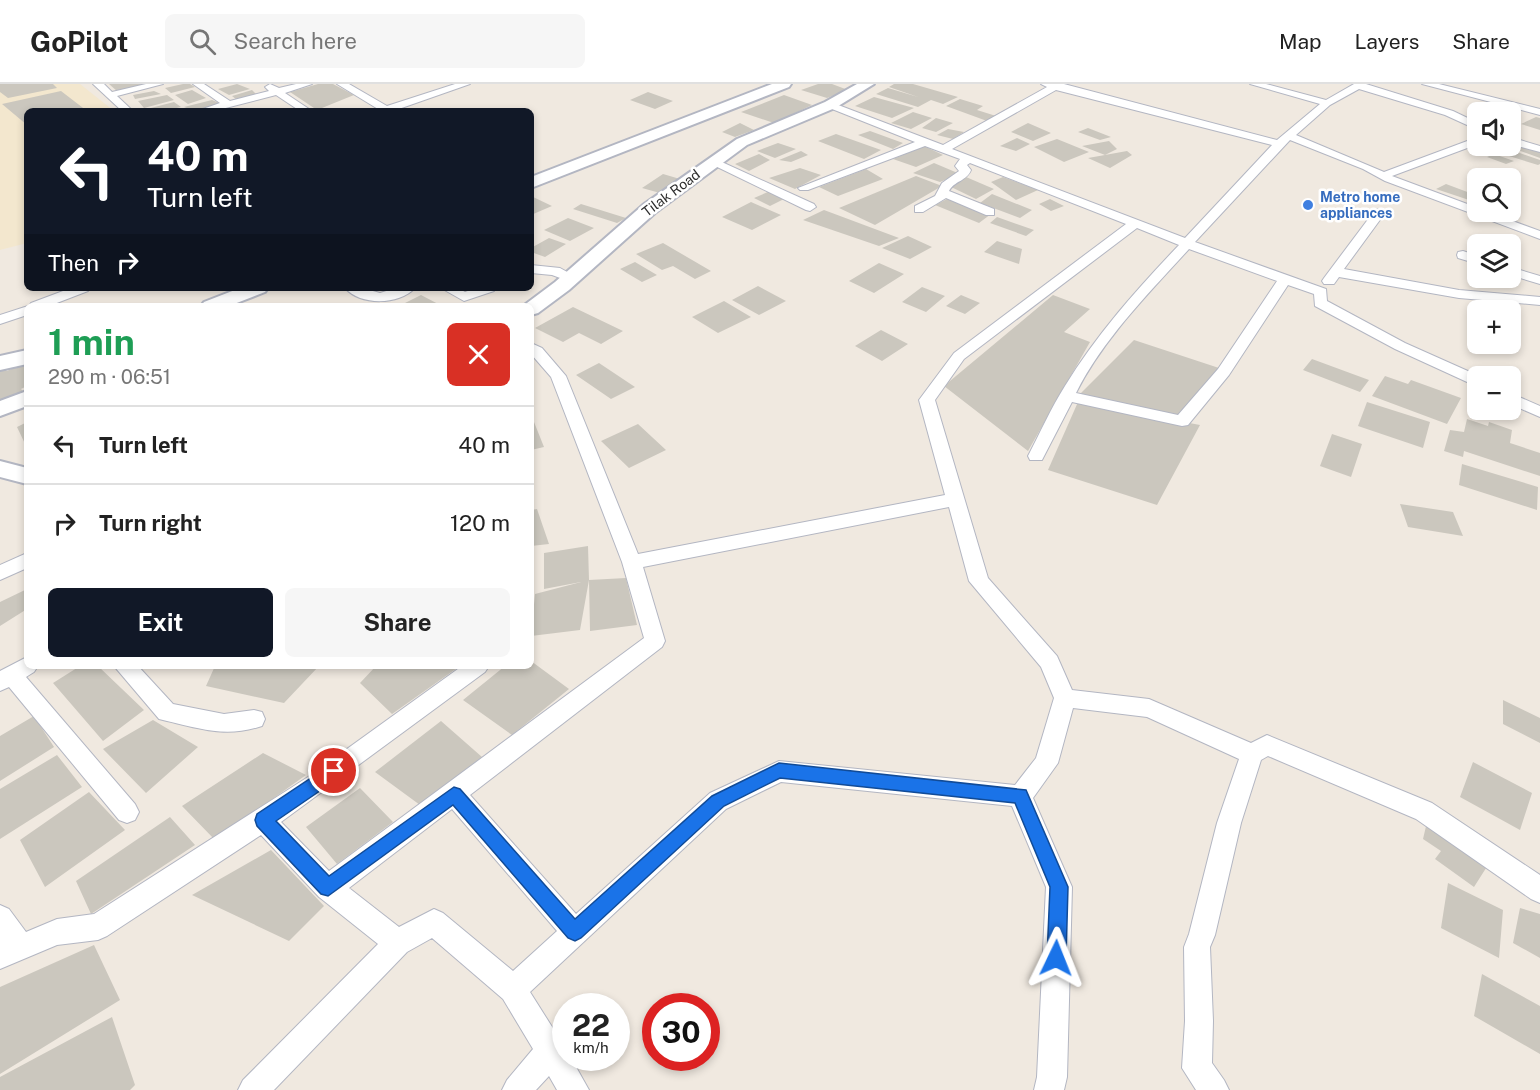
<!DOCTYPE html>
<meta charset="utf-8">
<style>
:root{--surface:#fff;--page:#f6f6f6;--text:#222;--muted:#767676;--line:#e0e0e0;--accent:#111827}
body{margin:0;font-family:"Public Sans",sans-serif;background:var(--page);color:var(--text);height:100vh;display:flex;flex-direction:column;font-size:22px;white-space:nowrap}
*{box-sizing:border-box;margin:0}
p{font-size:20px;color:var(--muted)}
.icon{flex:none;width:33px;height:33px;fill:none;stroke:currentColor;stroke-width:2;stroke-linecap:round;stroke-linejoin:round}
.map{position:relative;flex:1;overflow:hidden}
.side{position:absolute;left:24px;top:219px;width:510px;height:366px;display:flex;flex-direction:column;background:var(--surface);border-radius:9px;box-shadow:0 3px 9px #0003}
.side>*{flex:none}
.banner{position:absolute;left:24px;top:24px;width:510px;height:183px;border-radius:9px;box-shadow:0 3px 9px #0003;background:#111827;color:#fff;overflow:hidden}
.controls{position:absolute;left:1467px;top:18px;display:grid;gap:12px}
.controls a{display:grid;place-items:center;width:54px;height:54px;border-radius:9px;background:var(--surface);box-shadow:0 3px 9px #0003;font-size:30px}
.speed{position:absolute;left:552px;top:909px;display:flex;gap:12px;font-size:30px;font-weight:700;text-align:center}
.speed>*{display:grid;place-content:center;width:78px;height:78px;border-radius:50%;background:var(--surface);box-shadow:0 3px 9px #0003;line-height:1}
.speed small{font-size:15px;font-weight:400}
.speed .limit{border:9px solid #d22;background:#fff;color:#111}
.pin{position:absolute;display:grid;place-items:center;width:51px;height:51px;color:#fff;margin:-26px;border:3px solid #fff;border-radius:50%;box-shadow:0 2px 6px #0007}
.me{position:absolute;width:66px;margin:-33px;rotate:2deg;stroke-linejoin:round;filter:drop-shadow(0 0 4px #0008)}
.turn{display:flex;align-items:center;gap:21px;height:126px;padding:0 24px;font-size:27px}
.turn .icon{width:78px;height:78px;stroke-width:2.5}
.turn b{display:block;font-size:42px;line-height:51px}
.then{display:flex;align-items:center;height:57px;padding:0 24px;background:#0003;gap:12px;font-size:22px}
.round{display:grid;place-items:center;flex:none;width:63px;height:63px;border-radius:9px;background:var(--page)}
.overview{display:flex;align-items:center;justify-content:space-between;height:102px;padding:0 24px}
h1{font-size:36px;font-weight:700;line-height:45px;color:#1e9e55}
.button{display:flex;gap:12px;margin-top:auto;padding:12px 24px}
.button a{flex:1;height:69px;border-radius:9px;background:var(--accent);color:#fff;font-size:24px;font-weight:700;line-height:69px;text-align:center}
.button a+a{background:var(--page);color:var(--text)}
ul{padding:0;list-style:none}
li{display:flex;align-items:center;gap:18px;height:78px;padding:0 24px;border-top:2px solid var(--line)}
li div{flex:1}
li b{display:block;font-size:22px}
li em{font-style:normal}
header{display:flex;align-items:center;gap:36px;box-sizing:border-box;height:84px;padding:0 30px;background:var(--surface);border-bottom:2px solid var(--line)}
header strong{font-size:28px}
nav{display:flex;gap:33px;margin-inline-start:auto;font-size:21px}
.search{width:420px;height:54px;background:var(--page);display:flex;align-items:center;gap:15px;box-sizing:border-box;padding:0 21px;border-radius:9px;color:var(--muted);font-size:22px}
.map>svg:first-child{display:block}
.education{fill:#f3e7ce}
.building{fill:#cbc7be}
.lines{fill:none;stroke-linecap:round;stroke-linejoin:round}
.street-casing{stroke:#b3b6c2;stroke-width:2}
.secondary-casing{stroke:#b3b6c2;stroke-width:4}
.street{fill:#fff;fill-rule:evenodd}
.secondary{fill:#fff;fill-rule:evenodd}
.route{fill:#1a73e8;stroke:#114b97;stroke-width:1.5}
.shop-dot{fill:#3f7fe0;stroke:#fff;stroke-width:2}
.labels{text-anchor:middle;stroke-width:5;stroke-linejoin:round;paint-order:stroke}
.far-street-label{font-size:14px;fill:#2e2e2e;stroke:#fff}
.far-shop-label{font-size:14px;font-weight:bold;fill:#366cbe;stroke:#fff;text-anchor:start}
</style>
<header>
<strong>GoPilot</strong>
<div class="search"><svg class="icon" aria-label="search" viewBox="0 0 24 24"><circle cx="10" cy="10" r="6"/><path d="M15 15l6 6"/></svg>Search here</div>
<nav><a>Map</a><a>Layers</a><a>Share</a></nav>
</header>
<div class="map">
<svg width="1540" height="1006" viewBox="0 0 1540 1006">
<rect width="100%" height="100%" fill="#f0e9e0"/>
<path class="education" d="M0,0H80L114,27H27V159L0,166Z"/>
<path class="building" d="M0,0H53L57,4L8,14L0,8Z
M109,0H147L118,8Z
M183,0H190L195,3L171,9L165,4Z
M237,0L250,5L229,11L218,5Z
M318,0H333L354,11L317,26L290,8Z
M818,0H832L848,6L827,14L801,6Z
M894,0H913L958,13L943,20L931,16L918,23L876,10L888,4L918,13L889,3Z
M192,6L206,14L188,20L175,11Z
M252,6L257,11L237,16L232,12Z
M61,7L87,27H27V41L2,20Z
M154,7L161,10L135,15L133,11Z
M648,8L673,17L655,25L630,16Z
M167,11L174,16L144,24L138,17Z
M784,11L812,21L774,39L741,28Z
M874,13L914,24L892,34L855,22Z
M960,15L983,22L977,26L996,32L987,37L946,22Z
M212,16L222,20L195,27L184,23Z
M174,18L181,23L164,27L147,25Z
M913,28L932,34L911,45L891,39Z
M1536,33L1540,34V46L1521,40Z
M936,34L953,39L936,48L922,44Z
M740,39L754,46L735,53L722,48Z
M1028,39L1051,49L1033,57L1011,48Z
M1088,44L1111,53L1100,56L1078,48Z
M948,45L964,48L953,55L937,51Z
M870,47L903,59L893,65L858,51Z
M836,50L881,66L864,75L818,57Z
M1017,54L1030,60L1016,67L1000,62Z
M1057,55L1089,68L1064,78L1034,63Z
M1109,57L1117,65L1105,71L1127,67L1132,71L1110,84L1088,74L1105,71L1082,62Z
M778,59L796,65L775,74L757,67Z
M1520,61L1540,67V74L1512,64Z
M924,62L943,71L916,83L893,75Z
M801,67L808,71L791,78L779,76Z
M1517,68L1540,76V80L1538,81L1509,72Z
M759,70L770,76L749,87L735,80Z
M1494,70L1514,77L1506,80L1487,73Z
M934,79L960,90L940,98L913,89Z
M800,84L821,91L795,105L769,94Z
M866,85L883,95L838,112L819,103Z
M663,90L680,95L660,109L642,104Z
M916,92L942,102L875,141L839,124Z
M966,93L994,105L976,115L949,102Z
M1003,93L1038,106L1016,116L991,98Z
M1446,100L1478,112V119L1436,105Z
M770,107L786,114L770,122L754,114Z
M992,110L1032,126L1020,134L980,119Z
M531,112L552,122L531,131Z
M947,115L991,130L979,139L935,121Z
M1050,115L1064,122L1051,127L1039,120Z
M751,118L781,131L752,146L722,133Z
M581,120L626,134L617,139L573,125Z
M824,126L899,154L879,162L803,136Z
M997,133L1034,146L1026,152L990,139Z
M568,134L594,144L570,157L544,146Z
M908,152L932,163L910,175L882,164Z
M549,154L566,160L545,173L531,168V164Z
M997,157L1022,165L1019,180L984,168Z
M663,159L711,187L695,195L673,182L662,186L636,170Z
M635,178L657,191L642,198L620,185Z
M879,179L904,190L874,209L849,197Z
M758,202L786,217L759,231L732,216Z
M922,203L945,212L926,228L902,218Z
M421,211L442,222H399Z
M961,211L980,219L965,230L946,222Z
M1053,211L1090,225L1064,248L1090,258L1028,367L944,302Z
M724,217L751,233L718,249L692,233Z
M573,223L623,247L601,260L579,249L563,258L535,244Z
M881,246L908,260L882,277L855,262Z
M1134,256L1219,284L1178,332L1080,310Z
M1312,275L1369,296L1360,308L1303,286Z
M27,278V302L21,305L25,309L0,320V281L7,287Z
M599,279L635,303L611,315L576,291Z
M1385,292L1408,300L1411,296L1461,314L1447,340L1372,312Z
M1078,318L1200,341L1157,421L1048,386Z
M1367,318L1430,338L1423,364L1358,342Z
M1467,335L1488,342L1489,338L1512,346L1510,359L1540,369V392L1464,367L1463,373L1444,367L1450,346L1464,348Z
M27,338V364L17,343Z
M531,338H534L544,363L531,366Z
M638,340L666,366L629,384L601,357Z
M1332,350L1362,360L1351,393L1320,382Z
M1462,380L1538,403L1537,426L1459,401Z
M1400,420L1453,428L1463,452L1408,443Z
M537,425L549,460L531,462V426Z
M588,462L589,496L580,546L531,552L535,510L581,498L544,505V469Z
M626,494L637,541L590,547L589,496Z
M27,505V525L0,542V518Z
M531,577L569,605L512,651L463,616L505,582H531Z
M80,582H98L144,626L103,657L53,599Z
M215,582H319L284,619L206,602Z
M376,582H460L392,630L360,599Z
M1503,616L1540,634V659L1503,640Z
M34,632L54,663L0,697V652Z
M153,636L198,663L146,709L103,665Z
M441,637L482,673L420,721L375,688Z
M263,669L306,691L215,756L182,722Z
M57,671L82,703L0,755V705Z
M1473,678L1532,709L1520,746L1460,713Z
M360,704L393,738L337,780L306,743Z
M89,708L125,746L45,803L20,756Z
M170,733L195,761L91,830L76,797Z
M1427,738L1488,781L1474,803L1435,775L1441,767L1423,755Z
M271,766L324,822L289,857L192,811Z
M1448,799L1503,826L1499,874L1441,844Z
M1520,824L1540,830V874L1513,859Z
M94,861L120,916L0,990V903Z
M1482,890L1540,922V970L1474,932Z
M112,933L135,1001L130,1006H0V993Z"/>
<g class="lines">
<defs>
<path id="street" d="M93,0H104L112,8L146,0H163L117,12L133,27H122Z
M193,0H204L230,17L269,7L265,3L270,0L279,4L296,0H312L285,9L312,27H300L276,11L214,27H197L220,19Z
M337,0H349L387,22L455,0H470L393,27H377L378,25Z
M1041,0H1064L1277,56L1320,20L1250,0H1266L1326,16L1354,0H1366L1453,27L1478,39V46L1445,31L1359,5L1330,21L1296,51L1384,88L1478,53V60L1392,92L1478,124V128H1488L1540,147V155L1385,97L1363,85L1290,56L1195,158L1326,205L1327,217L1405,259L1479,292L1478,303L1395,265L1315,222L1314,210L1288,201L1229,291L1188,341L1182,342L1072,318L1042,376H1030L1028,372C1040,349 1051,324 1065,302C1097,250 1137,205 1179,161L1137,144L964,275L935,316L988,494L1057,572L1072,606L1149,615L1251,659L1267,651L1432,719L1540,791V819L1531,815L1416,735L1268,672L1261,676L1241,739L1215,851L1210,863L1213,937L1212,979L1224,996L1229,1006H1196L1182,984L1185,937L1184,863L1189,850L1217,739L1239,675L1147,633L1073,624L1058,679L1033,714L1072,803L1067,993L1064,1006H1034L1037,993L1046,803L1012,722L781,698L726,725L530,908L566,965V974H571L589,1006H557L549,992L536,1006H502L507,996L533,965L503,915L432,854L407,868L274,1006H238L243,996L378,860L319,813L261,751L107,852L98,856L57,861L0,885V821L9,825L26,848L57,835L94,830L308,693L462,582H489L485,588L281,738L329,787L644,554L622,478L551,293L531,270V259L542,264L566,292L638,470L945,411L919,316L954,269L1126,140L970,79L967,81L971,86C967,97 954,97 949,107L994,125V131H986L946,114L923,128H915V122L935,112L942,99L959,87L955,82L960,75L925,62L808,106H800L798,104L915,58L827,23V19H833L943,61L1047,3ZM1056,6L1272,61L1185,154L952,65ZM1189,165L1277,197L1218,285L1178,331L1076,309C1103,255 1149,209 1189,165ZM949,423L969,497L1041,583L1054,614L1036,674L1015,701L779,677L710,709L576,830L470,711L662,563L665,557L643,483ZM452,725L557,847L513,887L443,829L434,825L399,843L349,804Z
M1422,0H1439L1540,25V31Z
M1510,53L1540,62V68L1510,60Z
M713,74L814,120L816,123L810,127L806,126L709,79L707,77Z
M1379,125L1385,129L1344,185L1459,206L1540,213V221L1459,214L1339,193L1334,200H1324L1322,197L1324,194L1375,126Z
M1463,167L1478,172V180L1458,174L1457,171L1458,168Z
M531,181L560,184L578,194L571,198L552,191L531,189Z
M1510,183L1540,192V200L1510,191Z
M71,204H90L88,207L49,222H29L31,219Z
M345,204H362L380,209L396,204H415C399,221 361,222 345,204Z
M441,204H458L465,208L476,204H496L494,207L464,217Z
M28,222L27,231L0,240V231Z
M1510,309L1540,322V333L1510,320Z
M27,469V484L0,496V481Z
M27,573V582H38L34,588L26,593L135,720L139,728L135,736L127,739L119,736L9,603L0,607V587Z
M114,582H138L173,620L224,630L254,626L262,628L265,635L262,642C226,654 202,645 167,637L159,635Z"/>
<path id="secondary" d="M772,0H791L789,3L531,104V93Z
M857,0H874L835,24L747,61L655,129L569,206L538,229L531,231V222H523L555,198L643,121L737,55L825,18Z
M240,204H268L265,208L229,222H201L204,218Z
M27,266V280L0,286V272Z
M27,307V322L0,332V317Z
M0,377L27,384V400L0,393Z"/>
</defs>
<use href="#street" class="street-casing"/>
<use href="#secondary" class="secondary-casing"/>
<use href="#street" class="street"/>
<use href="#secondary" class="secondary"/>
</g>
<path class="route" d="M779,679L1026,706L1068,803L1066,874L1063,881L1056,884L1050,881L1047,874L1050,803L1015,719L780,694L724,722L581,854L575,857L568,854L453,721L328,812L321,810L257,742L255,736L257,730L329,682L334,680L340,682L342,687L340,693L276,737L329,792L454,703L460,705L575,835L712,712Z"/>
<circle class="shop-dot" cx="1308" cy="121" r="6"/>
<g class="labels">
<g class="far-street-label">
<text transform="translate(671 109) rotate(-37)" y="5">Tilak Road</text>
</g>
<g class="far-shop-label">
<text x="1320" y="118">Metro home<tspan x="1320" dy="16">appliances</tspan></text>
</g>
</g>
</svg>
<div class="controls">
<a><svg class="icon" aria-label="sound" viewBox="0 0 24 24"><path d="M4 9h4l5-4v14l-5-4H4zM17 9q2 3 0 6"/></svg></a>
<a><svg class="icon" aria-label="search" viewBox="0 0 24 24"><circle cx="10" cy="10" r="6"/><path d="M15 15l6 6"/></svg></a>
<a><svg class="icon" aria-label="layers" viewBox="0 0 24 24"><path d="M12 4l9 5-9 5-9-5zM3 14l9 5 9-5"/></svg></a>
<a>+</a>
<a>−</a>
</div>
<div class="speed"><div>22<small>km/h</small></div><div class="limit">30</div></div>
<div class="pin" style="left:334px;top:687px;background:#d93025"><svg class="icon" aria-label="arrive" viewBox="0 0 24 24"><path d="M6 21V4h12l-3 4 3 4H6"/></svg></div>
<svg class="me" style="left:1056px;top:874px" viewBox="-20 -20 40 40"><path d="M0-17L14 15 0 8-14 15z" fill="#1a73e8" stroke="#fff" stroke-width="4"/></svg>
<div class="banner">
<div class="turn"><svg class="icon" aria-label="left" viewBox="0 0 24 24"><path d="M17 20v-9H6M10 6l-5 5 5 5"/></svg><div><b>40 m</b>Turn left</div></div>
<div class="then">Then<svg class="icon" aria-label="right" viewBox="0 0 24 24"><path d="M7 20v-9h11M14 6l5 5-5 5"/></svg></div>
</div>
<section class="side">
<div class="overview"><div><h1>1 min</h1><p>290 m · 06:51</p></div><a class="round" style="background:#d93025;color:#fff"><svg class="icon" aria-label="close" viewBox="0 0 24 24"><path d="M6 6l12 12M18 6L6 18"/></svg></a></div>
<ul>
<li><svg class="icon" aria-label="left" viewBox="0 0 24 24"><path d="M17 20v-9H6M10 6l-5 5 5 5"/></svg><div><b>Turn left</b></div><em>40 m</em></li>
<li><svg class="icon" aria-label="right" viewBox="0 0 24 24"><path d="M7 20v-9h11M14 6l5 5-5 5"/></svg><div><b>Turn right</b></div><em>120 m</em></li>
</ul>
<div class="button"><a>Exit</a><a>Share</a></div>
</section>
</div>
